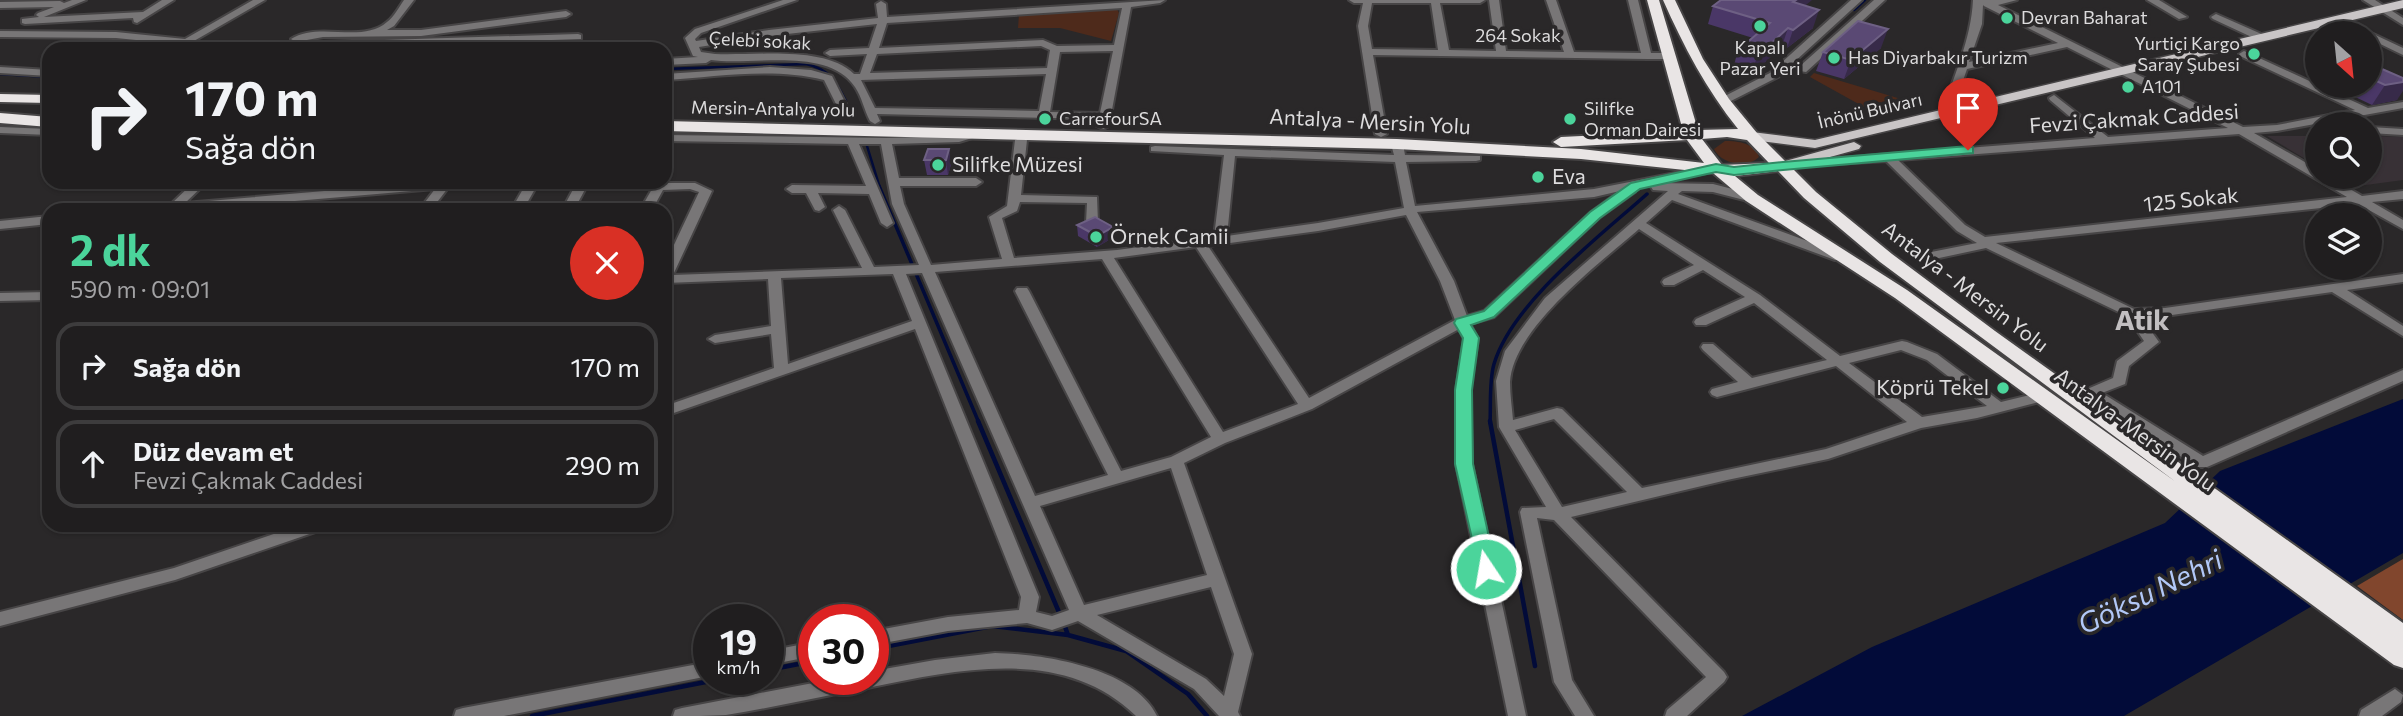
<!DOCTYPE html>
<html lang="tr">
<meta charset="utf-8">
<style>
:root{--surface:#201e1f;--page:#2d2b2c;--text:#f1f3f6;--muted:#a2a2a4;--line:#3d3c3d;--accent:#4bd49b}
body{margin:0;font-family:Commissioner,sans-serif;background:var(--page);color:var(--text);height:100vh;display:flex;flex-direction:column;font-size:26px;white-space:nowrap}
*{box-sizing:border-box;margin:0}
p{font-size:23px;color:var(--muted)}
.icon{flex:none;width:38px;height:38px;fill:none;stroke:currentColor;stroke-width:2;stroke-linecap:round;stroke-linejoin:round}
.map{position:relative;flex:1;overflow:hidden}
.drawer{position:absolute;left:42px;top:203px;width:630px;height:329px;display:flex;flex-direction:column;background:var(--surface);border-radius:21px;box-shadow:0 2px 5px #0004,0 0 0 2px var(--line)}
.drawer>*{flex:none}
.guide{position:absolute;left:42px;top:42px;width:630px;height:147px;border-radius:21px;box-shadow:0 2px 5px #0004,0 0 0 2px var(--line);background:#201e1f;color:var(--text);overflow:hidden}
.needle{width:46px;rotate:153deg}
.buttons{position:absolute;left:2305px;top:21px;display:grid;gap:14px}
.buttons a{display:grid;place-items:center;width:77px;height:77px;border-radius:50%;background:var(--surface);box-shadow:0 2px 5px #0004,0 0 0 2px var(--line);font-size:35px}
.speed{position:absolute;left:693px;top:604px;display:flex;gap:14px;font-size:35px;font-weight:700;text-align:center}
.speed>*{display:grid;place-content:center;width:91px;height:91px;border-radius:50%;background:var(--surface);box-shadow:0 2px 5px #0004,0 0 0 2px var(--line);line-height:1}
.speed small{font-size:18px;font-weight:400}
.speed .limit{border:10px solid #d22;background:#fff;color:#111}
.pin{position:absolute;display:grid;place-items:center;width:60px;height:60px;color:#fff;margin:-72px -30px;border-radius:50% 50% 50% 0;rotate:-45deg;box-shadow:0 0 7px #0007}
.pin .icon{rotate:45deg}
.me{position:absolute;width:77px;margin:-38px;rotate:348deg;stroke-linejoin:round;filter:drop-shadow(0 0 5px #0008)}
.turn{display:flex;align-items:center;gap:24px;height:147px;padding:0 28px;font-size:32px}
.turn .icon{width:91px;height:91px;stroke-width:2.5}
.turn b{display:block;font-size:49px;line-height:60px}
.round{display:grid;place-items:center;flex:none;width:74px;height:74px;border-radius:37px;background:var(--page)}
.summary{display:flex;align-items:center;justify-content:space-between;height:119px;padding:0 28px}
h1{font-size:42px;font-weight:700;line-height:52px;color:var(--accent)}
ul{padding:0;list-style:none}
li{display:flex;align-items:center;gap:21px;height:88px;margin:0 14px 10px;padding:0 14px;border:4px solid var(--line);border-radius:21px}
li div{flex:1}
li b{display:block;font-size:26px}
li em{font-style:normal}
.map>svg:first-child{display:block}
.built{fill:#383136}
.green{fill:#4e2a1b}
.forest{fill:#81462d}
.water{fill:#020b39}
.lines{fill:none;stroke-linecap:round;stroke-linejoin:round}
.stream-far2{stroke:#020b39;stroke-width:2.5}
.stream-far1{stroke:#020b39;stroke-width:3.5}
.stream{stroke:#020b39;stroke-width:4.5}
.minor-casing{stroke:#474546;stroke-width:4}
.major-casing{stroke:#474546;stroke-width:3}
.highway-casing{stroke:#474546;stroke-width:4}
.minor{fill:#787677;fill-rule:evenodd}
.major{fill:#c9c5c6;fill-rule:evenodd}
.highway{fill:#e9e5e5;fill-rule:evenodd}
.wall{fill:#4a3767}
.shaded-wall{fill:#372a49}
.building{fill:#5a4974;stroke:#6e6084;stroke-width:2}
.route{fill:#4bd49b;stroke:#318a65;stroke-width:2}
.poi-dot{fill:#4bd49b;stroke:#2a2829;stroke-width:2.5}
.labels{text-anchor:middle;stroke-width:7;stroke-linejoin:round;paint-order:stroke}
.far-poi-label{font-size:18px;fill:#dddcdd;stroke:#2a2829;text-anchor:start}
.far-street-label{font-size:18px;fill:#dddcdd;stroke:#2a2829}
.street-label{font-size:21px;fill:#dddcdd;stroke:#2a2829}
.poi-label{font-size:21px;fill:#dddcdd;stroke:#2a2829;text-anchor:start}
.district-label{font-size:28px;font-weight:bold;fill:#c2bfc1;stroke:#2a2829}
.near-water-label{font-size:28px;font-style:italic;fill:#b2c8f7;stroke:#2a2829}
</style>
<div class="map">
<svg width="2403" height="716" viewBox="0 0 2403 716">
<rect width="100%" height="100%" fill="#2a2829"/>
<path class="built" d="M2267,136H2317V166Z
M2370,136L2403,137V180L2351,187L2334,177H2370Z"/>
<path class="green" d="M1117,9L1119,13L1111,41L1060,28H1018L1019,14Z
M1814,73L1921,105L1908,102L1873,112L1810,77Z
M1725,141C1738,141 1755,143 1759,157C1747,169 1721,164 1714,149Z"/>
<path class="forest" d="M2403,559V620L2357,586Z"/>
<path class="water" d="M2403,399V553L2124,716H1742L1872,647L2165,523L2220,471Z"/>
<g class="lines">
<path class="stream-far2" d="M1854,10L1865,0
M665,69L806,64C829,69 836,81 846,101
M0,74L49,77
M867,146L880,188"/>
<path class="stream-far1" d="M879,186L979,423
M1490,423C1491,404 1489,381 1494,364C1512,303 1600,236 1647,194"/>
<path class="stream" d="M978,421L1061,617
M1490,421L1535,666
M1064,624L1068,635
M873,649L992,626L1068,635L1126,651L1188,694L1207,716
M768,670L814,661
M532,716L721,679"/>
<defs>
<path id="minor" d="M72,0H86L44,17L143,12L162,0H174L137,23L134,22L133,18L25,24L22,23V19L39,17L36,15L38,13L54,7L0,8V2L60,1L64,3Z
M253,0H265L180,49L176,48V44L116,38L0,37V31L116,32L185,39Z
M404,0H414L394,26L387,30H421L566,11L571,14L566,17L421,36L323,37L296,42L291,39C319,21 362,44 387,22C394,17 399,7 404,0Z
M783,0H797L701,33L695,39L696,41L769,30L878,18L876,4L881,1L886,4L887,17L1165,0L1160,3L1131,7L1109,126L1103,129L1097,126L1099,119L877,114L880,121L875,124L870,121C864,110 862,97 855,87C828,46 752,66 711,60L706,63L665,65V59L698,57L693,56L685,38L695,29ZM1122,8L1114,45L1057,46L1043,40L879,48L887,23ZM877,24L869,48L830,50L825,53L830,56L867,54L860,74H854C824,45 755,56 715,54L701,52L699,47L769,36ZM1041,46L1050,50L1047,68L870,73L877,54ZM1113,51L1100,113L1050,112L1060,52ZM1046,74L1039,111L875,108L861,80Z
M1349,0H1485L1480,3H1440L1449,50L1496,51L1489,0H1499L1506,51L1564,52L1546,0H1556L1574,52L1641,53L1628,0H1638L1651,53H1669L1674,56L1669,59H1647L1373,55L1387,134L1381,137L1375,134L1358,26L1363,3H1354ZM1372,3H1431L1438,50L1372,49L1368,26Z
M1851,0H1862L1792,64L1800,66L1874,0H1885L1806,72L1787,69L1778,77L1727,103H1719V99L1770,73Z
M1973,0H2017L1998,5L2243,127L2277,125L2355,110L2240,56L2239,54L2244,51L2368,108L2403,102V108L2277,131L2254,133L2317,169V177H2329L2362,196L2403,191V199L2372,202L2403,220V229L2358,204L1996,243L2134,309L2165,308L2403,274V282L2347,290L2403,326V336L2332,292L2165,316L2141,317L2159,342L2129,366L2125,384L2102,393L2203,456L2403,370V381L2207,467H2197L2083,393L2085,390L2113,378L2117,361L2144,341L2127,316L1986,248L1925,261L1921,260L1919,257L1921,254L1977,243L1957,231L1886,161L1784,167L1782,165L1788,162L2095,138L2050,100L2049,98L2054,95L2108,137L2228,128L2067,47L1967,69L1952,113L1951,115H1943L1942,113C1954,75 1971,40 1973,0ZM1983,5L1984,6L2058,43L1969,62L1982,24ZM2239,134L2347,197L1985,237L1965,225L1898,160Z
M2147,0H2159L2187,17L2179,19Z
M2363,0H2375L2403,18V25Z
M2216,14L2266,36L2267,38L2258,40L2213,19L2211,17Z
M2352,24L2403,48V55L2370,39V33C2361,33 2353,34 2347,27Z
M578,34L581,35V39L289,49L284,46L289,43Z
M0,67L49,70V76L0,73Z
M770,67L811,70L832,76L850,112L845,115L841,114L824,80C772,67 717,77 665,80V74Z
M0,127L49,129V135L0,133Z
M2370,127L2403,129V135L2370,133Z
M978,130L984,133L982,135L959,142L892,144L899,178H976L982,182L976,186H900L904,204L931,265L1002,259L989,217L1007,206L1015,140L1021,137L1027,140L1021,195L1097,197L1098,223L1092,227L1086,223L1087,203L1020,202L1017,211L1002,218L1014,258L1117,250L1214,237L1224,155L1151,151V147L1155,146L1394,155L1391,144L1397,141L1403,144L1405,155L1480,156V160L1476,161L1406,162L1415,206L1594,189L1716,165L1720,166V170L1658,183L1713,184L1756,195L1758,198L1756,201L1752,202L1713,192L1682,191L1678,194L1843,254L1845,257L1843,260H1835L1672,200L1646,223L1760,295L1840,356L1902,341L1907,342L1937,354L2001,402L2038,393L2045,398L2043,401L1977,418L1921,428L1828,459L1727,480L1571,517L1724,672L1727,677L1724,682L1687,716H1665L1667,710L1706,677L1554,520L1537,518L1572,680L1594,716H1575L1554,682L1520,512L1522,508L1546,507L1499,427L1496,381L1505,351L1545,298L1668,191L1653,190L1651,187L1654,184L1636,188L1635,192L1599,218L1494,317L1470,324L1478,339L1470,390L1472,464L1526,716H1508L1456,464V390L1464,339L1459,329L1312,409L1225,443L1184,463L1252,654L1238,712L1240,716H1219L1194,689L1078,621L1052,630L1027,623L948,631L873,645V631L948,617L1019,610L1021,597L915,329L665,416V406L774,368L771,334L715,343L708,339L715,335L771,326L768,279L665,283V264L699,192L690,189L663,190L652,210H640L656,182H665V179L667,183H695L712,191L673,275L862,268L833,210L839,206L845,210L874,267L919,265L892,204L881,144H859L893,223L887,227L881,223L869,194L818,193L825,207L819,211L815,210L806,193H792L786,189L792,185L866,186L848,144L665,141V135L886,138L958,136ZM1235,156L1395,162L1404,208L1318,223L1227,236ZM1620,191L1591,212L1484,311L1467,316L1454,281L1417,212L1594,197ZM1406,215L1440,281L1455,320L1309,398L1208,246L1318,231ZM1639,229L1694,265L1664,279L1662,282L1664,285H1674L1703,270L1745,297L1696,319L1694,322L1696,325H1706L1754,303L1827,360L1752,378L1713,344H1703L1701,347L1703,350L1738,382L1712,389L1710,392L1712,395L1717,397L1836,366L1907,422L1826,449L1642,488L1562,409L1557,408L1513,420C1512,408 1510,395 1510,382C1513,328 1600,263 1639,229ZM1196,247L1298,404L1223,432L1114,258ZM1102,259L1211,437L1171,457L1121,471L1029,291L1027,288H1017L1015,291L1108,475L1035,496L935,272ZM922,273L1069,610L1052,616L1036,612L1039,597L906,274ZM893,274L912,321L788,364L781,278ZM1901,350L1927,360L1987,406L1922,417L1849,363ZM1554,419L1627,492L1562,507L1515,430ZM1171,468L1207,575L1084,605L1040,506ZM1211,587L1234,654L1224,696L1206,679L1097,615Z
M194,182H207L185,203L430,182H477L471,186L448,188L431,210H419L435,189L191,210H144L150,206L170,205Z
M527,182H539L523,210H511Z
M577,182H589L574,210H562Z
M49,216V224L0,229V221Z
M49,292V300L0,301V293Z
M300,525H326L324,529L175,580L0,626V612L174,568Z
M814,642V656L768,665V651Z
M995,653C1043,654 1134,668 1157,716H1136C1065,646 960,669 872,687C824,696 775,707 726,715C709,716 690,716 673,716L675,710L682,708L834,679H873V671L935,660Z
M709,662V676L504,716H454L456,710L463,708Z
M2395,689L2403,695L2401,702L2382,716H2359L2361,710Z"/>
<path id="major" d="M2403,0V8L1815,148L1752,140L1745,136L1752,132L1815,140Z
M1854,142L1861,146L1859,149L1783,170L1776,166L1778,163Z"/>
<path id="highway" d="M1647,0H1659L1698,130L1738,129C1706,89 1684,47 1663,0H1675L1703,59L1729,99L1757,133L1816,192L1892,254L1995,331L2403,623V668L2394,665L1895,298L1746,201L1713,173L1581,159L1397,149L665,131V121L1397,139L1581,149L1704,163L1687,140L1561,147L1553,142L1561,137L1683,131ZM1727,137L1747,140L1769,163L1722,165L1702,139ZM1778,171L1804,198L1880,262L2176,482L1907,290L1758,195L1735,176Z
M0,94L49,95V103L0,102Z
M0,113L49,117V127L0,123Z"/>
</defs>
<use href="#minor" class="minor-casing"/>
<use href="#major" class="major-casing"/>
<use href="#highway" class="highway-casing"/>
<use href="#minor" class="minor"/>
<use href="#major" class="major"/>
<use href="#highway" class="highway"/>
</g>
<path class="wall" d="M1713,6H1805L1813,28L1787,48L1782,46L1752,75L1733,69L1738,50L1753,38L1708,24Z
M1881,48L1844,79L1816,71L1823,52Z
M2370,72L2403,78L2397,100L2372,105L2349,94L2354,86H2370Z
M949,149L951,165L948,175H927L924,160Z
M1077,225L1113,227L1114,237L1097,247L1078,236Z"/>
<path class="shaded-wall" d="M1796,0H1812L1788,20L1793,2Z
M1819,10L1813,28L1787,48L1793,30Z
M1788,28L1782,46L1752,75L1757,56Z
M1888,29L1881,48L1844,79L1851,60Z
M2403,82V91L2397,100L2372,105L2385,85Z
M949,149L951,165L948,175L946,160Z
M1113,227L1114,237L1097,247V236Z"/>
<path class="building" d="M1721,0H1796L1793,2L1819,10L1793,30L1788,28L1757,56L1738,50L1770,23L1713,6Z
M1858,21L1888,29L1851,60L1823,52Z
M2382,69L2403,78V82L2385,85L2370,78V72Z
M928,149H949L946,160H924Z
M1095,217L1113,227L1097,236L1077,225Z"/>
<path class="route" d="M1968,146L1973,147V153L1783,170L1734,175L1716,172L1640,189L1600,218L1494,317L1471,325L1479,338L1472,390L1473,464L1496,569L1493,574L1486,576L1480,574L1455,464V390L1463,338L1454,323L1456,319L1484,311L1590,212L1631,183L1716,164L1734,167L1783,162Z"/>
<g class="poi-dot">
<circle cx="2007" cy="18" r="7"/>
<circle cx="1760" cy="26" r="7"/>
<circle cx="2254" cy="54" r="7"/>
<circle cx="1834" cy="58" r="7"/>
<circle cx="2128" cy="87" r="7"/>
<circle cx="1045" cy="119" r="7"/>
<circle cx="1570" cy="119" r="7"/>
<circle cx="938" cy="165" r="7"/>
<circle cx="1538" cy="177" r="7"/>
<circle cx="1096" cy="237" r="7"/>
<circle cx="2003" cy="388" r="7"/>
</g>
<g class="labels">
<g class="far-poi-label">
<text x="2021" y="24">Devran Baharat</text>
<text x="2240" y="50" text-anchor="end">Yurtiçi Kargo<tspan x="2240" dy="21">Saray Şubesi</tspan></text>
<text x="1760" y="54" text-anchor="middle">Kapalı<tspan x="1760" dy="21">Pazar Yeri</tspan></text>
<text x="1848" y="64">Has Diyarbakır Turizm</text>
<text x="2142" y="93">A101</text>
<text x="1584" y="115">Silifke<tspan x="1584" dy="21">Orman Dairesi</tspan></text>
<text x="1059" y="125">CarrefourSA</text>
</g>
<g class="far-street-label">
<text x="1518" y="42">264 Sokak</text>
<text transform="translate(760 41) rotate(3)" y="6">Çelebi sokak</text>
<text transform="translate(773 109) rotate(1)" y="6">Mersin-Antalya yolu</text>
<text transform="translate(1870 111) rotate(-13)" y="6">İnönü Bulvarı</text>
</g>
<g class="street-label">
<text transform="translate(2134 119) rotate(-4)" y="7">Fevzi Çakmak Caddesi</text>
<text transform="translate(1370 122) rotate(3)" y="7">Antalya - Mersin Yolu</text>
<text transform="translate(2191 200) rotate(-6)" y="7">125 Sokak</text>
<text transform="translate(1965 287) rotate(37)" y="7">Antalya - Mersin Yolu</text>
<text transform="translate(2135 430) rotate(36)" y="7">Antalya-Mersin Yolu</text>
</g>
<g class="poi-label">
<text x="952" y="172">Silifke Müzesi</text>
<text x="1552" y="184">Eva</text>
<text x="1110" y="244">Örnek Camii</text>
<text x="1989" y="395" text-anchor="end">Köprü Tekel</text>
</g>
<g class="district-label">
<text x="2142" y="330">Atik</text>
</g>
<g class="near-water-label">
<text transform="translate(2150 592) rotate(-26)" y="10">Göksu Nehri</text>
</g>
</g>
</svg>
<div class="buttons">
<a><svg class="needle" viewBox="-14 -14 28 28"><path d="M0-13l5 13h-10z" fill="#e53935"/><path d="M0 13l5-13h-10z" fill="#a2a2a4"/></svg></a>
<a><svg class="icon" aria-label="search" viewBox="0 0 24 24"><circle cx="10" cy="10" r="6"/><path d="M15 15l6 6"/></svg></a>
<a><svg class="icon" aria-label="layers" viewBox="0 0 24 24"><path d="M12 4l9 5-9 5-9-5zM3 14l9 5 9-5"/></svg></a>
</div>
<div class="speed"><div>19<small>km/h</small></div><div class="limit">30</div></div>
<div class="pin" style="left:1968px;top:150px;background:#d93025"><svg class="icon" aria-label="arrive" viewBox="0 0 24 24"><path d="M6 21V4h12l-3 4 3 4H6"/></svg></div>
<svg class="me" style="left:1486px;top:569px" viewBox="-20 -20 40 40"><circle r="17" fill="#4bd49b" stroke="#fff" stroke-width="3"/><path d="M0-11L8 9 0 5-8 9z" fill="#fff"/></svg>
<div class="guide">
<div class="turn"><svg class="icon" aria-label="right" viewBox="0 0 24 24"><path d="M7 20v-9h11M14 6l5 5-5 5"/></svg><div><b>170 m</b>Sağa dön</div></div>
</div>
<section class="drawer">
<div class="summary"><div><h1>2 dk</h1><p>590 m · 09:01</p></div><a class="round" style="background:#d93025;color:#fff"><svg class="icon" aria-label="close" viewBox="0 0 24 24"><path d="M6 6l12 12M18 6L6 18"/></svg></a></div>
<ul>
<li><svg class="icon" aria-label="right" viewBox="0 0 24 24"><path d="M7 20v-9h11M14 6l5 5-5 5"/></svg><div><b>Sağa dön</b></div><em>170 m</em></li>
<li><svg class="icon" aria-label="ahead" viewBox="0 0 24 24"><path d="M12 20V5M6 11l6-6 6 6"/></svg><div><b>Düz devam et</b><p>Fevzi Çakmak Caddesi</p></div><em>290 m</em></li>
</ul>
</section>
</div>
